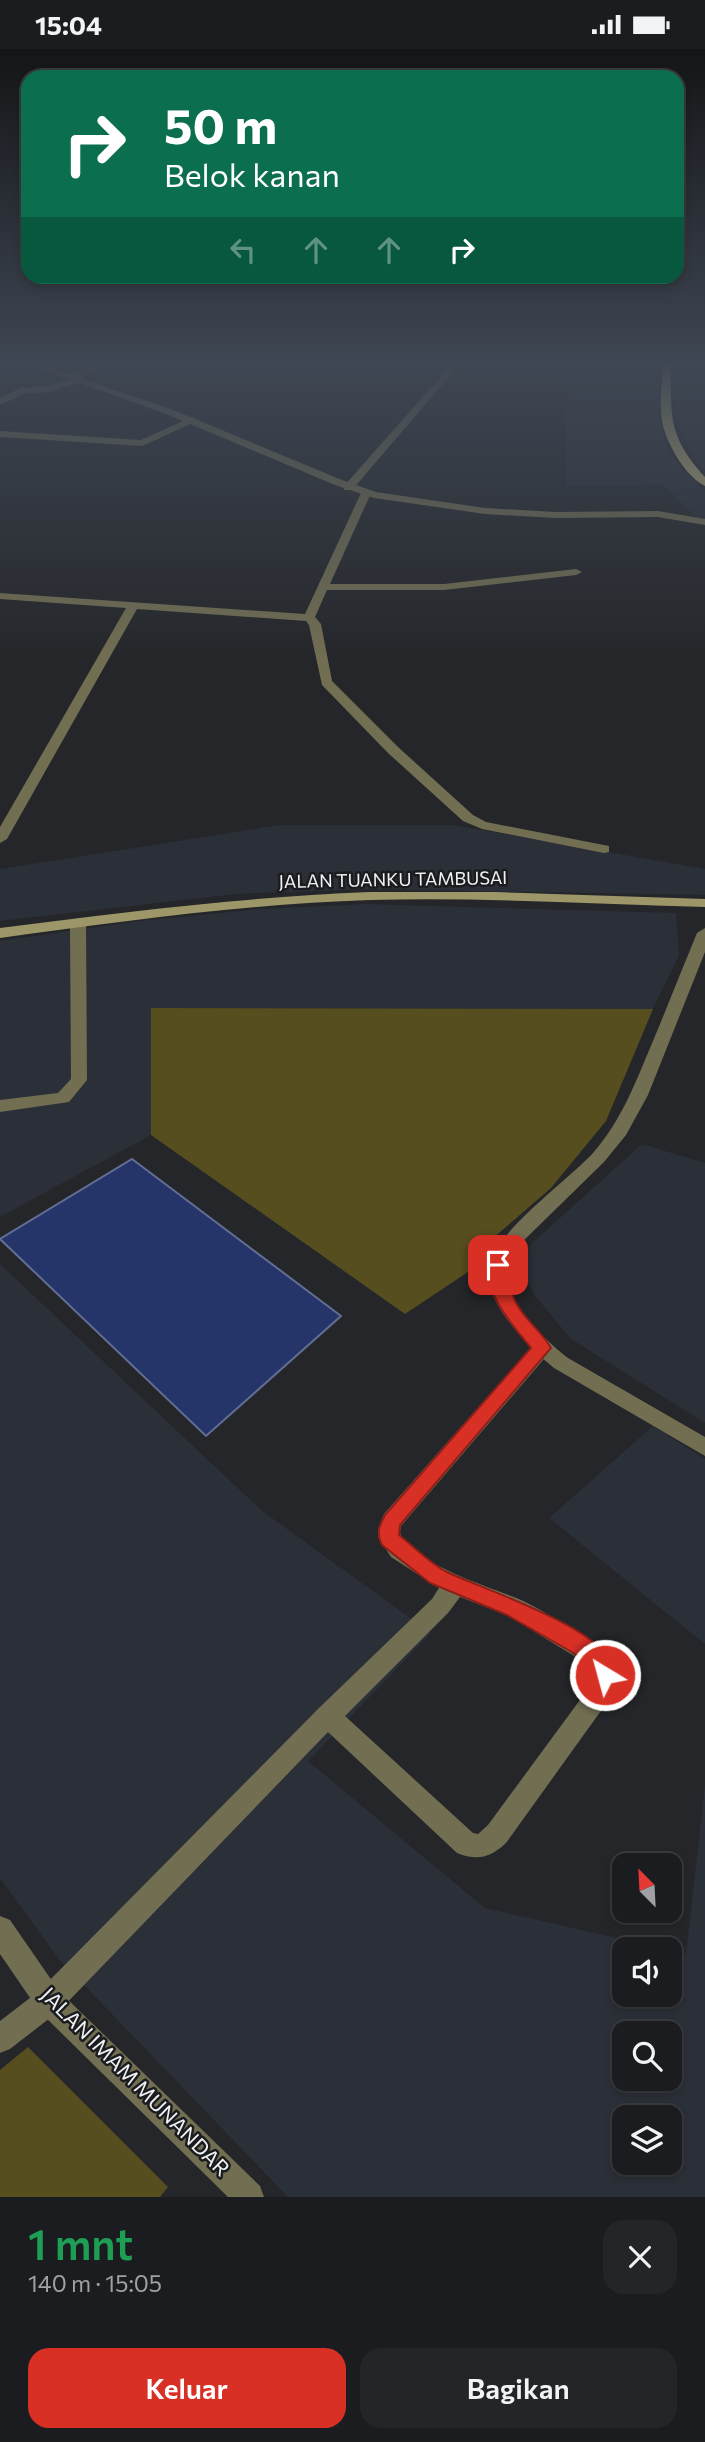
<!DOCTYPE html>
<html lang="id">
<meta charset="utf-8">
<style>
:root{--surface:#1b1c1f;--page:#242528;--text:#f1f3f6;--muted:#a0a1a4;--line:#393a3d;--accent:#d93025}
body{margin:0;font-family:Commissioner,sans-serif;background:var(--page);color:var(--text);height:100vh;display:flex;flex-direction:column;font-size:26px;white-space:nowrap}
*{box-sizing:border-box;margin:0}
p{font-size:23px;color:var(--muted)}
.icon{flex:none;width:38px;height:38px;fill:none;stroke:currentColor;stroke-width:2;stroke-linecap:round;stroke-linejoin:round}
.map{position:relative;height:2148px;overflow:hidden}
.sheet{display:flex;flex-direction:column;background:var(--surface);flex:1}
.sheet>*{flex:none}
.hud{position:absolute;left:21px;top:21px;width:663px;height:214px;border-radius:21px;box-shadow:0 4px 10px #0003,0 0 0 2px var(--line);background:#0b6e4f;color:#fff;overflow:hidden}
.needle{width:46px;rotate:336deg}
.controls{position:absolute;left:612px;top:1804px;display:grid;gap:14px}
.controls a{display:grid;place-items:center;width:70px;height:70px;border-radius:14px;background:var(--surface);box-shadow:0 4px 10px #0003,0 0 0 2px var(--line);font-size:35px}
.pin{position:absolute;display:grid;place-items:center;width:60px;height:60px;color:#fff;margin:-30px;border-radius:14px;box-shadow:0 4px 10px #0006}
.me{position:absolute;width:77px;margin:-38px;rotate:323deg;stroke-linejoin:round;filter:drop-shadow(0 0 5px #0008)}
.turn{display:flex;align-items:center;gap:24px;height:147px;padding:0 28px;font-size:32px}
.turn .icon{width:91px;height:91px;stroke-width:2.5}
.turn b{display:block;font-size:49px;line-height:60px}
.lanes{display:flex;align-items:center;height:66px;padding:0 28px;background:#0003;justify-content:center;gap:35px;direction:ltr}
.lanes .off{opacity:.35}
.round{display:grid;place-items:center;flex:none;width:74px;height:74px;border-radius:21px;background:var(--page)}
.overview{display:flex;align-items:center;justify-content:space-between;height:119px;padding:0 28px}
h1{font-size:42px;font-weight:600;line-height:52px;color:#1e9e55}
.cta{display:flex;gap:14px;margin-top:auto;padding:14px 28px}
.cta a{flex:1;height:80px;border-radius:21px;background:var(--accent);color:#fff;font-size:28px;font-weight:600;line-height:80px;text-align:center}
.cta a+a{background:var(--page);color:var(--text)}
.status{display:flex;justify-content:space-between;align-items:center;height:49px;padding:0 35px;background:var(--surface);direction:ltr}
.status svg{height:19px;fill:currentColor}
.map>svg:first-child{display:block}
.built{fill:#2b2f37;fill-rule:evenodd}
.green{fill:#564e1f}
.water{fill:#253569;stroke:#626e93;stroke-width:2}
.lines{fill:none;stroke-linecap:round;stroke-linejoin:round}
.minor{fill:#726e52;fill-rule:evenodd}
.tertiary{fill:#726e52;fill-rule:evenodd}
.secondary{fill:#9d9669;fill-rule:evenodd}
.primary{fill:#bfb67b;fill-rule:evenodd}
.route{fill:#d93025;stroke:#8d1f18;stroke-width:2}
.labels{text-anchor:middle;stroke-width:5;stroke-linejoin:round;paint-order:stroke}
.street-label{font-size:18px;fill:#f1f2f4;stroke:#1b1c1f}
.near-street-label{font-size:21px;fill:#f1f2f4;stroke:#1b1c1f}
</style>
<div class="status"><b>15:04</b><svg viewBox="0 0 49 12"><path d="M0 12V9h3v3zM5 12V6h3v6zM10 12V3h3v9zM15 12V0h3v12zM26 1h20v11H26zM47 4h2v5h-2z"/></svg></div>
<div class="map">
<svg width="705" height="2148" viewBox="0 0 705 2148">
<rect width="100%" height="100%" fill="#242629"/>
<path class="built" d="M674,316H705V422L695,411L675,371Z
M566,328L658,330V368L666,397L683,421L705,443V477L664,436L566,437Z
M279,776H453L705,820V846L364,840L236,845L0,872V820Z
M365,855L676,864L679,906L653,960L152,959L151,1086L0,1168V892L139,872L262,860Z
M642,1095L705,1114V1374L571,1290L535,1247L520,1219L531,1195Z
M0,1215L261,1461L431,1584L308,1712L485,1859L665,1900H625V1946H670V1902L686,1905L705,1735V2148H288L58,1909L0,1829ZM625,1984H670V2030H625ZM625,2068H670V2114H625Z
M653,1377L705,1410V1595L549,1469Z"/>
<path class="green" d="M151,959L653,960L606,1072L551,1139L492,1190L480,1215L405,1265L151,1086Z
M28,1998L168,2138L160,2148H0V2021Z"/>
<path class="water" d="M132,1110L341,1267L206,1387L0,1190Z"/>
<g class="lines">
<path class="minor" d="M97,316H108L81,328L83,332L49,343L25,344L0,356V349L20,339L48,337L71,330L70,326Z
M451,316H459L352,441H344V437Z
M192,368L195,369V373L142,397L0,388V382L141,391Z
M366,441L371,444L330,535H444L576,520L582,523L576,526L444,541H327L315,568L321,575L332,632L398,698L473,766L486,773L609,797V803L604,804L482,780L463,772L388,704L322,636L309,576L306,572L137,560L7,790L0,794V778L126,559L0,550V544L305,565L361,444Z
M78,869L86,874L87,1031L69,1053L0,1063V1051L58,1044L71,1030L70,874Z
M542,1291L549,1294L552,1299L549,1304L401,1477L400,1484C412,1515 491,1538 521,1551C539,1559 556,1571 572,1581C591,1592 607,1599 616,1619L608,1652L506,1794C490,1809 477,1812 457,1804L328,1683L59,1962L10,2000L0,2004V1972L39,1942L319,1659L432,1550L439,1539L391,1508L378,1488V1480L384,1465L535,1294ZM460,1548L507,1566L589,1616L592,1621L588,1640L488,1776L478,1785L473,1784L345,1667L448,1564Z"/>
<path class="tertiary" d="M30,316H42L176,362L342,431L376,443L485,459L556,463L658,462L705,470V476L658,468L556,469L485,465L374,449L335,436L169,366Z
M705,879V903L648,1046L626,1086L604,1113L517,1198C514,1204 508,1212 508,1218C504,1254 543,1289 568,1309L705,1388V1407L554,1319C530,1300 480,1250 489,1216C498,1181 567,1132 593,1104C622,1071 636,1032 653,992C668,956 682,920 697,884Z
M0,1867L10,1871L59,1942L260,2137L264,2148H228L39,1962L0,1905Z"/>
<path class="secondary" d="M370,843H496L705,850V858C594,855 482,848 370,851C246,855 123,872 0,889V879C123,863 246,848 370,843Z"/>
<path class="primary" d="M663,316H671C671,368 668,387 705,428V437C685,427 666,394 662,372C659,355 662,333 663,316Z"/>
</g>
<linearGradient id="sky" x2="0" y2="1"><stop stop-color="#141517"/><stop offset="0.51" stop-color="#3f4754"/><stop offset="1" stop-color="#3f4754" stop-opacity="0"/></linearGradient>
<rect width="705" height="616" fill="url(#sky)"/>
<path class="route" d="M498,1210L504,1211C511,1224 508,1238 516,1254C525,1271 542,1283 551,1299L400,1476L399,1486C413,1497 429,1513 445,1522C475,1538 634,1587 613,1633L605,1636L597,1633L589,1614L570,1602L507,1566L430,1534L382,1496C376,1485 379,1477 385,1466L531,1299C515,1279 478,1239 492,1211Z"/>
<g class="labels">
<g class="street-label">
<text transform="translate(393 831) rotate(-1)" y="6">JALAN TUANKU TAMBUSAI</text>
</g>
<g class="near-street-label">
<text transform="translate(135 2033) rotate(45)" y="7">JALAN IMAM MUNANDAR</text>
</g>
</g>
</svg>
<div class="controls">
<a><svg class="needle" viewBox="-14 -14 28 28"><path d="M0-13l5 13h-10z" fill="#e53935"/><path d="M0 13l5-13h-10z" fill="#a0a1a4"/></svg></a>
<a><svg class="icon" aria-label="sound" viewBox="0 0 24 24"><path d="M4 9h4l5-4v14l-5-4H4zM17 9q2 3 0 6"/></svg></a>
<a><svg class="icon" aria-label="search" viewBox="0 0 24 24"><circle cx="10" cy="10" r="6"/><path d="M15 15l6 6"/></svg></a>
<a><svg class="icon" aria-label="layers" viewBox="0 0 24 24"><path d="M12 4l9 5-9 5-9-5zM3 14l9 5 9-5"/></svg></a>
</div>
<div class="pin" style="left:498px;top:1216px;background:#d93025"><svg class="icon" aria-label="arrive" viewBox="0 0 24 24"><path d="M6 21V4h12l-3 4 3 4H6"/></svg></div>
<svg class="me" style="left:605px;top:1626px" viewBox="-20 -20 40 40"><circle r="17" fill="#d93025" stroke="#fff" stroke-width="3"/><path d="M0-11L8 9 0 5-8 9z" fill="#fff"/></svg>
<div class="hud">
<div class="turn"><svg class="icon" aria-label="right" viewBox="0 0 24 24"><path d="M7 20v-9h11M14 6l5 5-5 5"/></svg><div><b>50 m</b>Belok kanan</div></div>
<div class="lanes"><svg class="icon off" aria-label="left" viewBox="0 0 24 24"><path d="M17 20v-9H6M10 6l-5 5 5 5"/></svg><svg class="icon off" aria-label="ahead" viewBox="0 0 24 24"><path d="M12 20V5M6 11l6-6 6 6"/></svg><svg class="icon off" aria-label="ahead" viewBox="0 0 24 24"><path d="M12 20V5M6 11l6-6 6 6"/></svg><svg class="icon" aria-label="right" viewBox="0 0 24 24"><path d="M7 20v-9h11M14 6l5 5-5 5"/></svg></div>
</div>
</div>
<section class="sheet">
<div class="overview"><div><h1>1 mnt</h1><p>140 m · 15:05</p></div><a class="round"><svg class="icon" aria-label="close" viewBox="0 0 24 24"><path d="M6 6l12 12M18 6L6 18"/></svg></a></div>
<div class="cta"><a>Keluar</a><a>Bagikan</a></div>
</section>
